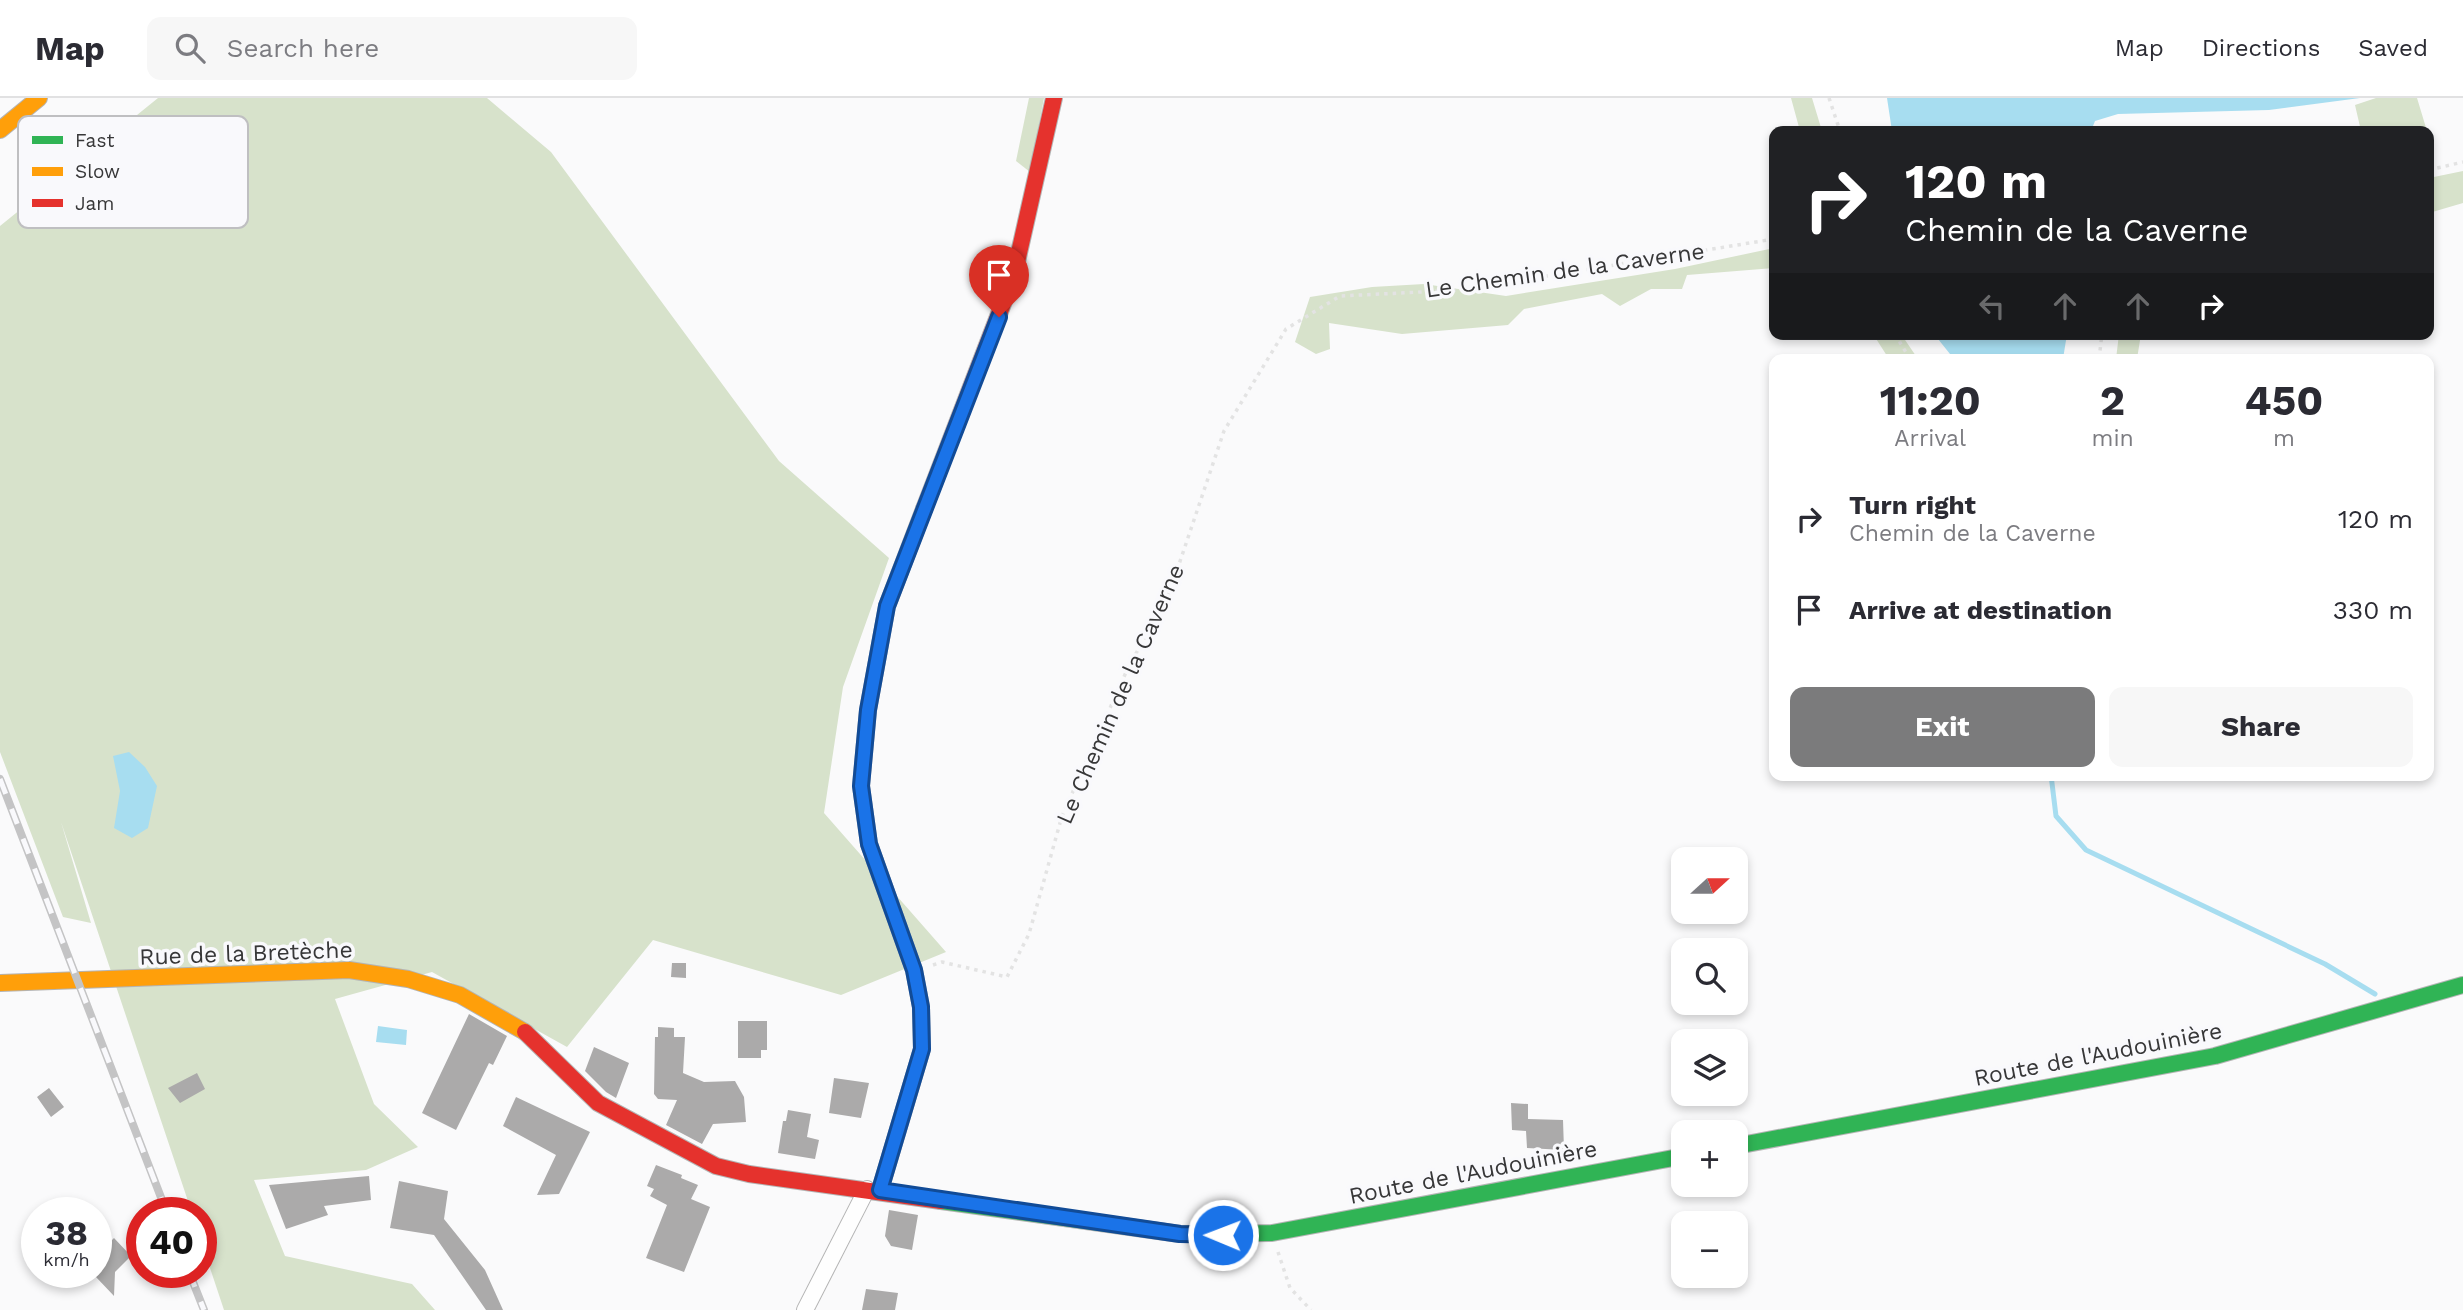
<!DOCTYPE html>
<meta charset="utf-8">
<style>
:root{--surface:#fff;--page:#f7f7f7;--text:#2b2b33;--muted:#7c7c81;--line:#e1e1e2;--accent:#7b7b7c}
body{margin:0;font-family:"Work Sans",sans-serif;background:var(--page);color:var(--text);height:100vh;display:flex;flex-direction:column;font-size:26px;white-space:nowrap}
*{box-sizing:border-box;margin:0}
p{font-size:23px;color:var(--muted)}
.icon{flex:none;width:38px;height:38px;fill:none;stroke:currentColor;stroke-width:2;stroke-linecap:round;stroke-linejoin:round}
.map{position:relative;flex:1;overflow:hidden}
.panel{position:absolute;left:1769px;top:256px;width:665px;height:427px;display:flex;flex-direction:column;background:var(--surface);border-radius:14px;box-shadow:0 4px 10px #0003}
.panel>*{flex:none}
.top-card{position:absolute;left:1769px;top:28px;width:665px;height:214px;border-radius:14px;box-shadow:0 4px 10px #0003;background:#202124;color:#fff;overflow:hidden}
.needle{width:46px;rotate:69deg}
.fabs{position:absolute;left:1671px;top:749px;display:grid;gap:14px}
.fabs a{display:grid;place-items:center;width:77px;height:77px;border-radius:14px;background:var(--surface);box-shadow:0 4px 10px #0003;font-size:35px}
.speed{position:absolute;left:21px;top:1099px;display:flex;gap:14px;font-size:35px;font-weight:700;text-align:center}
.speed>*{display:grid;place-content:center;width:91px;height:91px;border-radius:50%;background:var(--surface);box-shadow:0 4px 10px #0003;line-height:1}
.speed small{font-size:18px;font-weight:400}
.speed .limit{border:10px solid #d22;background:#fff;color:#111}
.pin{position:absolute;display:grid;place-items:center;width:60px;height:60px;color:#fff;margin:-72px -30px;border-radius:50% 50% 50% 0;rotate:-45deg;box-shadow:0 0 7px #0007}
.pin .icon{rotate:45deg}
.me{position:absolute;width:77px;margin:-38px;rotate:271deg;stroke-linejoin:round;filter:drop-shadow(0 0 5px #0008)}
.turn{display:flex;align-items:center;gap:24px;height:147px;padding:0 21px;font-size:32px}
.turn .icon{width:91px;height:91px;stroke-width:2.5}
.turn b{display:block;font-size:49px;line-height:60px}
.lanes{display:flex;align-items:center;height:66px;padding:0 21px;background:#0003;justify-content:center;gap:35px;direction:ltr}
.lanes .off{opacity:.35}
.eta{display:flex;justify-content:space-evenly;align-items:center;height:119px;text-align:center}
.eta b{font-size:42px;font-weight:700;line-height:49px}
.primary-button{display:flex;gap:14px;margin-top:auto;padding:14px 21px}
.primary-button a{flex:1;height:80px;border-radius:14px;background:var(--accent);color:#fff;font-size:28px;font-weight:700;line-height:80px;text-align:center}
.primary-button a+a{background:var(--page);color:var(--text)}
ul{padding:0;list-style:none}
li{display:flex;align-items:center;gap:21px;height:91px;padding:0 21px}
li div{flex:1}
li b{display:block;font-size:26px}
li em{font-style:normal}
header{display:flex;align-items:center;gap:42px;box-sizing:border-box;height:98px;padding:0 35px;background:var(--surface);border-bottom:2px solid var(--line)}
header strong{font-size:33px}
nav{display:flex;gap:38px;margin-inline-start:auto;font-size:24px}
.search{width:490px;height:63px;background:var(--page);display:flex;align-items:center;gap:18px;box-sizing:border-box;padding:0 24px;border-radius:14px;color:var(--muted);font-size:26px}
.map>svg:first-child{display:block}
.green{fill:#d7e2cb}
.water{fill:#a7ddf0}
.lines{fill:none;stroke-linecap:round;stroke-linejoin:round}
.stream{stroke:#a7ddf0;stroke-width:5}
.building{fill:#abaaaa}
.street-casing{stroke:#b4b4b4;stroke-width:18}
.fast-casing{stroke:#b4b4b4;stroke-width:18}
.slow-casing{stroke:#b4b4b4;stroke-width:18}
.jam-casing{stroke:#b4b4b4;stroke-width:18}
.path{stroke:#e3e3e3;stroke-width:3.5;stroke-dasharray:3.5 5;stroke-linecap:butt}
.street{stroke:#fefefe;stroke-width:16}
.fast{stroke:#30b455;stroke-width:16}
.slow{stroke:#ff9f0a;stroke-width:16}
.jam{stroke:#e5322d;stroke-width:16}
.rail-casing{stroke:#c4c4c5;stroke-width:8}
.rail{stroke:#f9f9fc;stroke-width:5;stroke-dasharray:16;stroke-linecap:butt}
.route-casing{stroke:#114b97;stroke-width:18}
.route{stroke:#1a73e8;stroke-width:12}
.labels{text-anchor:middle;stroke-width:7;stroke-linejoin:round;paint-order:stroke}
.street-label{font-size:23px;fill:#373738;stroke:#f9f9fc}
.key{fill:#f9f9fc;stroke:#bfbfc1;stroke-width:2}
.key-label{font-size:19px;fill:#373738}
</style>
<header>
<strong>Map</strong>
<div class="search"><svg class="icon" aria-label="search" viewBox="0 0 24 24"><circle cx="10" cy="10" r="6"/><path d="M15 15l6 6"/></svg>Search here</div>
<nav><a>Map</a><a>Directions</a><a>Saved</a></nav>
</header>
<div class="map">
<svg width="2463" height="1212" viewBox="0 0 2463 1212">
<rect width="100%" height="100%" fill="#fafafb"/>
<path class="green" d="M158,0H487L551,54L779,363L889,460L843,589L824,715L946,854L841,897L653,842L567,949L432,874L335,901L374,1006L418,1049L366,1072L254,1082L285,1158L412,1186L435,1212H224L201,1143V1115H192L61,724L91,825L63,819L0,654V128Z
M1029,0H1044L1030,74L1016,63Z
M1791,0H1812L1822,33H1800Z
M2376,0H2417L2427,33H2361L2355,7Z
M2463,73V105L2429,115V80Z
M1774,150V170L1687,177L1682,191H1651L1620,208L1602,196L1524,211L1508,227L1402,236L1329,225L1330,251L1316,256L1295,244L1310,199L1372,189L1424,186L1506,198L1675,171Z
M1873,236H1901L1918,261H1889Z
M2119,236H2141L2137,261H2116Z"/>
<path class="water" d="M1887,0H2360L2269,12L2118,16L2095,23L2091,33H1892Z
M1934,236H2067L2063,261H1954Z
M129,654L145,669L157,688L148,730L132,740L114,730L120,693L113,658Z
M378,928L407,932L406,947L376,944Z"/>
<g class="lines">
<path class="stream" d="M2051,677L2056,718L2086,752L2325,866L2375,896"/>
</g>
<path class="building" d="M672,865H686V880L671,879Z
M469,916L507,938L493,967L489,965L456,1032L422,1015Z
M738,923H767V952H761V960H738Z
M658,929L674,930V939H685L683,975L704,984L735,983L744,999L746,1024L713,1026L702,1046L666,1027L677,1002L658,1001L654,996L655,939H658Z
M594,949L629,965L616,1000L606,994L585,973Z
M197,975L205,991L180,1005L168,990Z
M834,980L869,985L861,1020L829,1015Z
M49,990L64,1009L51,1019L37,999Z
M516,999L590,1034L559,1096L537,1097L556,1057L503,1028Z
M1511,1005L1528,1006V1021L1563,1022L1564,1052L1527,1050L1526,1033L1512,1032Z
M788,1012L811,1016L807,1039L819,1042L815,1061L778,1055L783,1023H786Z
M656,1067L682,1077L681,1080L698,1087L691,1101L710,1109L684,1174L646,1160L667,1107L650,1098L654,1091L647,1088Z
M369,1078L371,1102L324,1108L328,1117L286,1131L269,1087Z
M399,1083L448,1093L444,1121L485,1172L503,1212H486L434,1137L390,1130Z
M889,1112L918,1117L912,1152L891,1148L885,1138Z
M114,1140L131,1158L115,1174L114,1198L96,1179V1144L103,1151Z
M866,1191L898,1195L895,1212H862Z"/>
<g class="lines">
<defs>
<path id="street" d="M805,1212L867,1091"/>
<path id="fast" d="M1736,1048L2215,958L2463,887
M941,1103L1180,1136L1272,1135L1684,1058"/>
<path id="slow" d="M0,32L39,0
M875,763L869,746L861,688L868,612L887,508L924,411
M0,885L349,872L408,881L460,897L525,934"/>
<path id="jam" d="M924,411L1014,177L1054,0
M875,763L914,872L921,909L922,951L880,1092
M525,934L598,1005L716,1068L749,1076L941,1103"/>
</defs>
<use href="#street" class="street-casing"/>
<use href="#fast" class="fast-casing"/>
<use href="#slow" class="slow-casing"/>
<use href="#jam" class="jam-casing"/>
<path class="path" d="M1829,0L1840,33
M2429,72L2463,64
M1895,236L1910,261
M2099,261L2102,236
M933,867L942,864L1007,879L1029,836L1062,718L1127,572L1170,493L1224,333L1286,231L1340,198L1461,192L1774,141
M1278,1154L1290,1190L1311,1212"/>
<use href="#street" class="street"/>
<use href="#fast" class="fast"/>
<use href="#slow" class="slow"/>
<use href="#jam" class="jam"/>
<defs>
<path id="rail" d="M0,681L167,1115
M189,1174L204,1212"/>
</defs>
<use href="#rail" class="rail-casing"/>
<use href="#rail" class="rail"/>
</g>
<g class="lines">
<defs>
<path id="route" d="M999,219L887,508L868,612L861,688L869,746L914,872L921,909L922,951L880,1092L1180,1136L1223,1137"/>
</defs>
<use href="#route" class="route-casing"/>
<use href="#route" class="route"/>
</g>
<g class="labels">
<g class="street-label">
<text transform="translate(1565 172) rotate(-8)" y="8">Le Chemin de la Caverne</text>
<text transform="translate(1120 596) rotate(-66)" y="8">Le Chemin de la Caverne</text>
<text transform="translate(246 855) rotate(-2)" y="8">Rue de la Bretèche</text>
<text transform="translate(2098 956) rotate(-11)" y="8">Route de l'Audouinière</text>
<text transform="translate(1473 1074) rotate(-11)" y="8">Route de l'Audouinière</text>
</g>
</g>
<rect x="18" y="18" width="230" height="112" rx="10" class="key"/>
<rect x="32" y="38" width="31" height="8" fill="#30b455"/>
<rect x="32" y="69" width="31" height="9" fill="#ff9f0a"/>
<rect x="32" y="101" width="31" height="8" fill="#e5322d"/>
<g class="key-label">
<text x="75" y="49">Fast</text>
<text x="75" y="80">Slow</text>
<text x="75" y="112">Jam</text>
</g>
</svg>
<div class="fabs">
<a><svg class="needle" viewBox="-14 -14 28 28"><path d="M0-13l5 13h-10z" fill="#e53935"/><path d="M0 13l5-13h-10z" fill="#7c7c81"/></svg></a>
<a><svg class="icon" aria-label="search" viewBox="0 0 24 24"><circle cx="10" cy="10" r="6"/><path d="M15 15l6 6"/></svg></a>
<a><svg class="icon" aria-label="layers" viewBox="0 0 24 24"><path d="M12 4l9 5-9 5-9-5zM3 14l9 5 9-5"/></svg></a>
<a>+</a>
<a>−</a>
</div>
<div class="speed"><div>38<small>km/h</small></div><div class="limit">40</div></div>
<div class="pin" style="left:999px;top:219px;background:#d93025"><svg class="icon" aria-label="arrive" viewBox="0 0 24 24"><path d="M6 21V4h12l-3 4 3 4H6"/></svg></div>
<svg class="me" style="left:1223px;top:1137px" viewBox="-20 -20 40 40"><circle r="17" fill="#1a73e8" stroke="#fff" stroke-width="3"/><path d="M0-11L8 9 0 5-8 9z" fill="#fff"/></svg>
<div class="top-card">
<div class="turn"><svg class="icon" aria-label="right" viewBox="0 0 24 24"><path d="M7 20v-9h11M14 6l5 5-5 5"/></svg><div><b>120 m</b>Chemin de la Caverne</div></div>
<div class="lanes"><svg class="icon off" aria-label="left" viewBox="0 0 24 24"><path d="M17 20v-9H6M10 6l-5 5 5 5"/></svg><svg class="icon off" aria-label="ahead" viewBox="0 0 24 24"><path d="M12 20V5M6 11l6-6 6 6"/></svg><svg class="icon off" aria-label="ahead" viewBox="0 0 24 24"><path d="M12 20V5M6 11l6-6 6 6"/></svg><svg class="icon" aria-label="right" viewBox="0 0 24 24"><path d="M7 20v-9h11M14 6l5 5-5 5"/></svg></div>
</div>
<section class="panel">
<div class="eta">
<div><b>11:20</b><p>Arrival</p></div>
<div><b>2</b><p>min</p></div>
<div><b>450</b><p>m</p></div>
</div>
<ul>
<li><svg class="icon" aria-label="right" viewBox="0 0 24 24"><path d="M7 20v-9h11M14 6l5 5-5 5"/></svg><div><b>Turn right</b><p>Chemin de la Caverne</p></div><em>120 m</em></li>
<li><svg class="icon" aria-label="arrive" viewBox="0 0 24 24"><path d="M6 21V4h12l-3 4 3 4H6"/></svg><div><b>Arrive at destination</b></div><em>330 m</em></li>
</ul>
<div class="primary-button"><a>Exit</a><a>Share</a></div>
</section>
</div>
